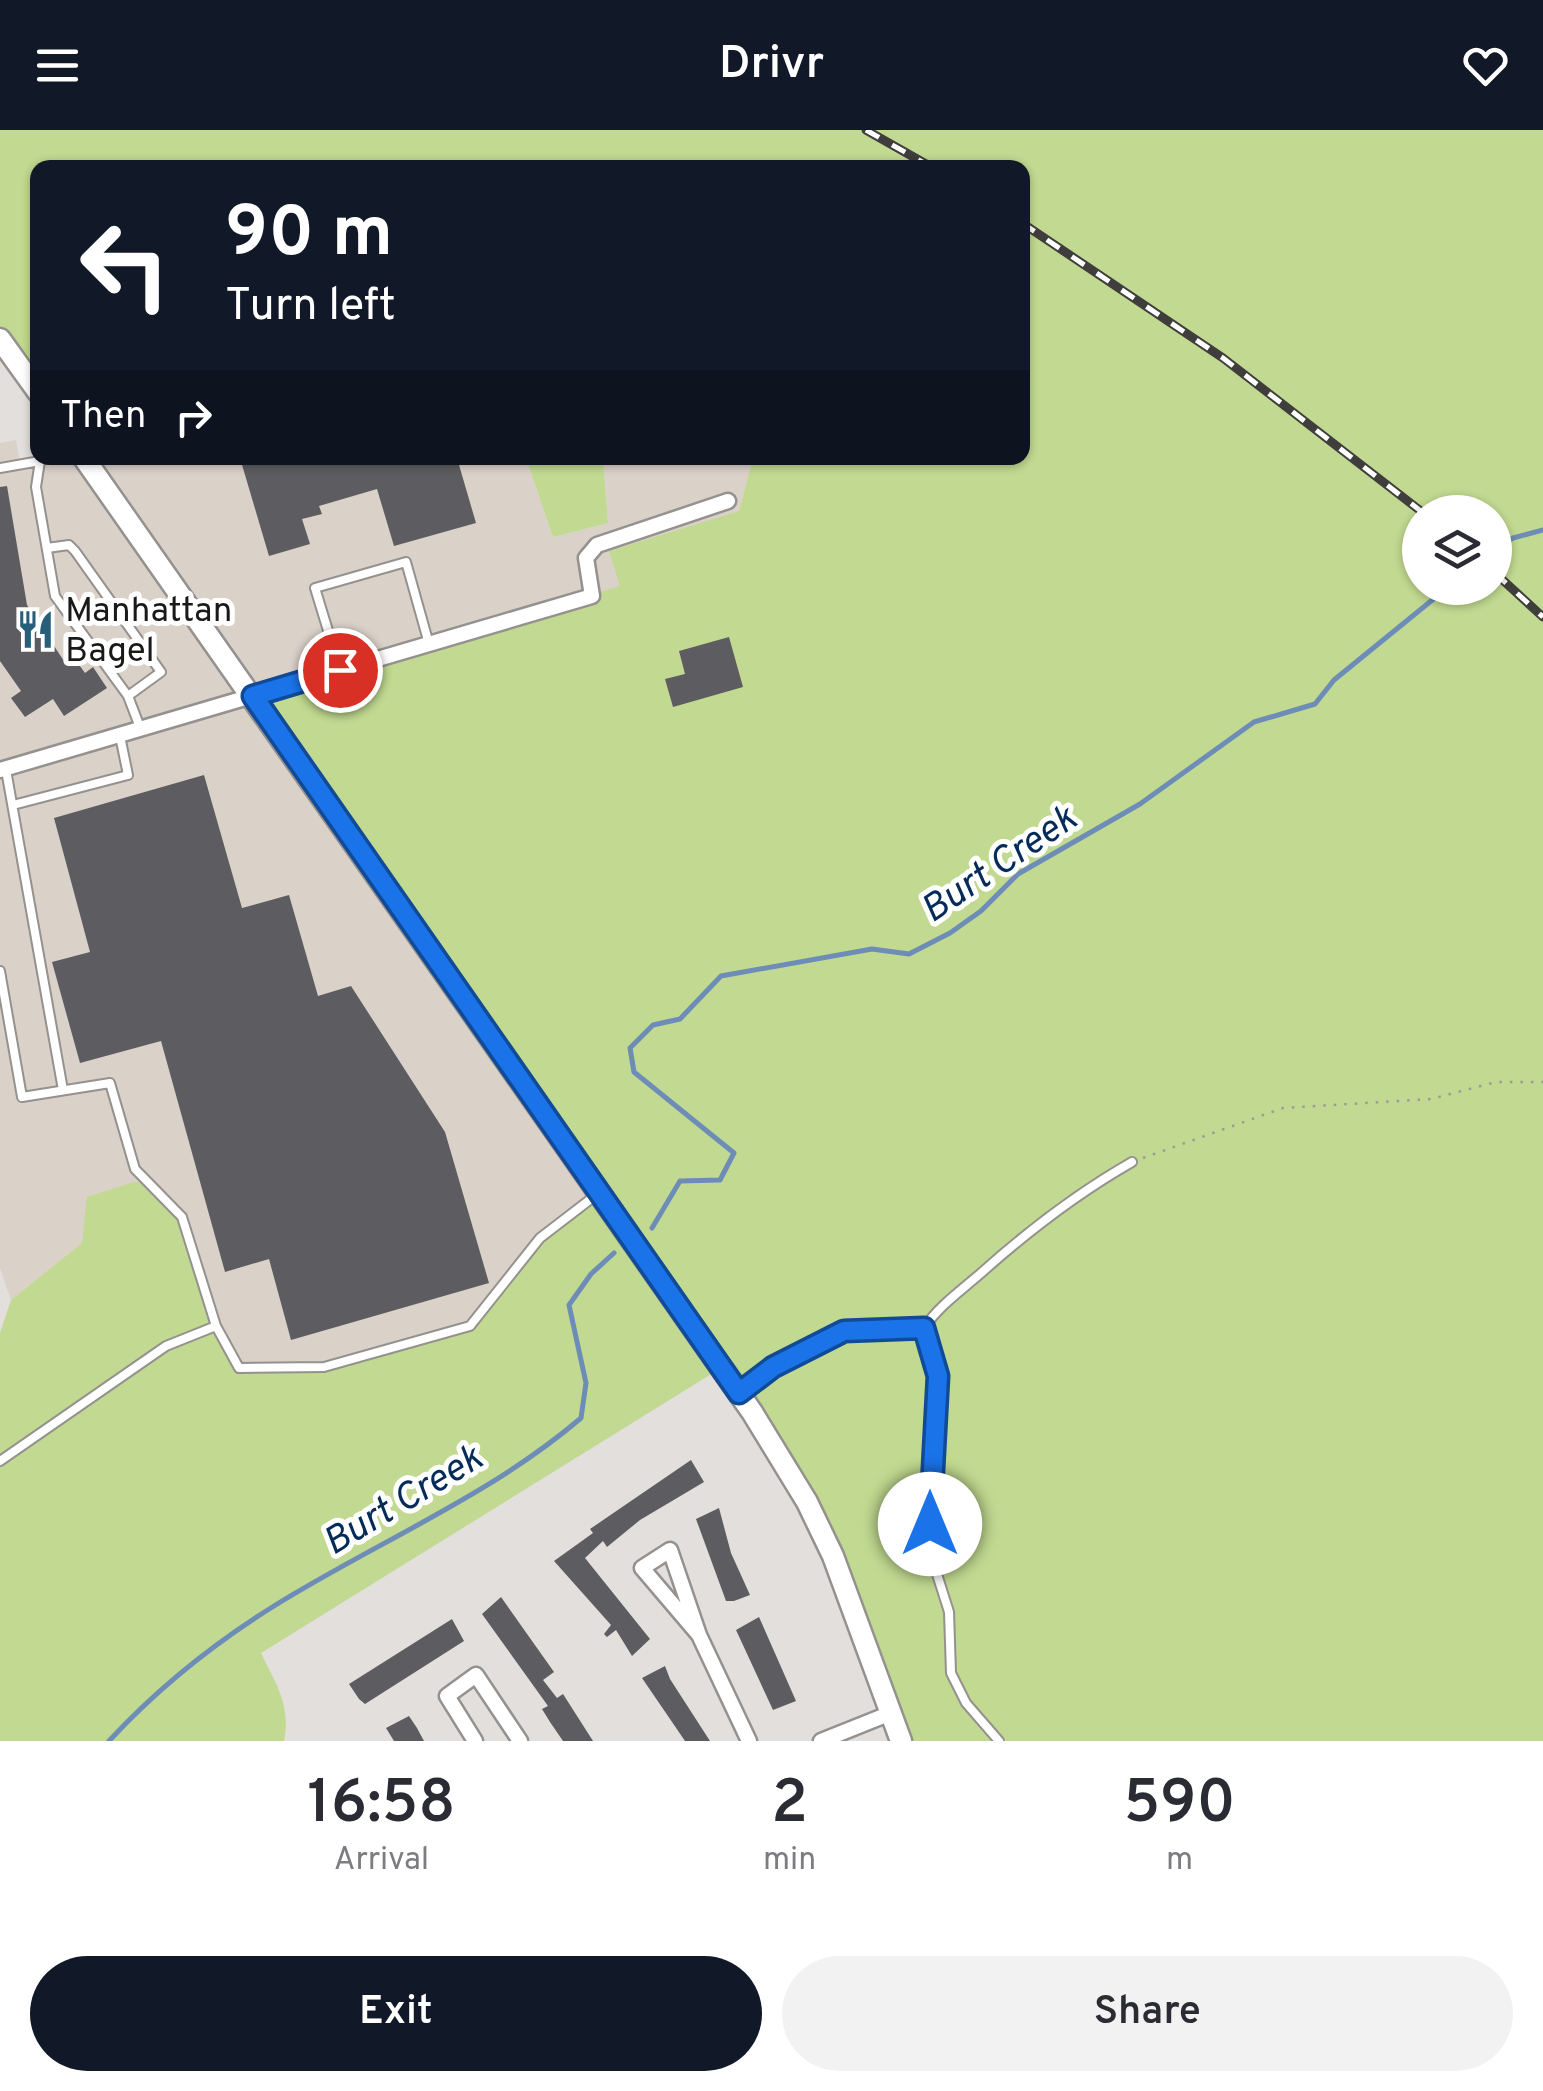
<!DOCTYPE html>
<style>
:root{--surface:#fff;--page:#f2f2f3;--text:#2b2b33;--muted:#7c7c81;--accent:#111827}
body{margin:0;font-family:Overpass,sans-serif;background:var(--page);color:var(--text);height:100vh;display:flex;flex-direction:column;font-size:38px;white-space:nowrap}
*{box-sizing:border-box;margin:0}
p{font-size:32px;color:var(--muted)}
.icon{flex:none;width:55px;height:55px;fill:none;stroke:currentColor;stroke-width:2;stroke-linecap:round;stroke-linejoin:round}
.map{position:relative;height:1611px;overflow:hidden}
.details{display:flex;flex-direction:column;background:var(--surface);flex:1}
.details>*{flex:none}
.hud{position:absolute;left:30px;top:30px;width:1000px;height:305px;border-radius:20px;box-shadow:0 2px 8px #0004;background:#111827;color:#fff;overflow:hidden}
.controls{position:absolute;left:1402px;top:365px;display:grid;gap:20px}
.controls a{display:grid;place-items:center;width:110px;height:110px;border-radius:50%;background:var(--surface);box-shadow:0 2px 8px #0004;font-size:50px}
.pin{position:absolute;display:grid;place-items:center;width:85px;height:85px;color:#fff;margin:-42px;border:5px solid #fff;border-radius:50%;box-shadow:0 2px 10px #0007}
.me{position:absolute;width:110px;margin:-55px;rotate:0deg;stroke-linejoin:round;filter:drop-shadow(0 0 8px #0008)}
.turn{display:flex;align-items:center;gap:35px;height:210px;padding:0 30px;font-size:45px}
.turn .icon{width:130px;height:130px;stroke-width:2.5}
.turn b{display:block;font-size:70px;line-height:85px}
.then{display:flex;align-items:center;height:95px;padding:0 30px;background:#0003;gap:20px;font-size:38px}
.eta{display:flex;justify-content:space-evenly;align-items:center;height:170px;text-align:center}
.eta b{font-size:60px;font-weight:600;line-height:70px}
.cta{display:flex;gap:20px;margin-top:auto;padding:20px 30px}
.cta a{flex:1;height:115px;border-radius:60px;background:var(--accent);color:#fff;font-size:40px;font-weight:600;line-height:115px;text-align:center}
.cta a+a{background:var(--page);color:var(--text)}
header{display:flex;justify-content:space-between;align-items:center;height:130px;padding:0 30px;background:var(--accent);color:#fff;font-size:45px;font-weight:600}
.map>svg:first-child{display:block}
.built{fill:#dad1c9}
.green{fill:#c1d990;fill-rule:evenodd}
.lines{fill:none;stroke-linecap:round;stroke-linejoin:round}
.stream{stroke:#6d8cb7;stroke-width:5}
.building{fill:#5d5d61}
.lane-casing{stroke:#94918e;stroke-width:12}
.street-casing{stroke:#94918e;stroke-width:19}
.secondary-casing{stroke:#94918e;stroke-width:25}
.path{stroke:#9d9b99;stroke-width:2.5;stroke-dasharray:2.5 8;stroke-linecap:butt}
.lane{stroke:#fff;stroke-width:8}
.street{stroke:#fff;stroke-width:14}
.secondary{stroke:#fff;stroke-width:20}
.rail-casing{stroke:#3f3e3c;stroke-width:9}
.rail{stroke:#fff;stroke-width:5;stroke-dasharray:15;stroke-linecap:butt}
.route-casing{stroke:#114b97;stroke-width:25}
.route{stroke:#1a73e8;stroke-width:18}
.labels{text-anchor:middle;stroke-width:10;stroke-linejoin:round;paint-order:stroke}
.poi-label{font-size:35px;fill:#1a1918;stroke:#fff;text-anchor:start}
.water-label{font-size:38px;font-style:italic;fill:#052b59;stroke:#fff}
</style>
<header><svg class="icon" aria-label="menu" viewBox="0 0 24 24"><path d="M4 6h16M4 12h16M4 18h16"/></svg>Drivr<svg class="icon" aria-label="heart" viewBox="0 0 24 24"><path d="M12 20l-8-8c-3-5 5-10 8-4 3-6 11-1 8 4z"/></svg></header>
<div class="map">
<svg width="1543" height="1611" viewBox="0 0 1543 1611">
<rect width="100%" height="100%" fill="#e2dfdc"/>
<path class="built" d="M16,310L20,334L46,328H526L553,407L608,393L603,328H753L739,381L610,421L621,456L592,466L600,1062L470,1196L324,1237L239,1238L82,1113L11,1170L0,1138V313Z"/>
<path class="green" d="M0,0H1543V1611H901L807,1372L721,1238L261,1523C276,1554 291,1575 284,1611H0V1203L11,1170L82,1113L87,1067L134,1052L149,1054L182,1087L216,1196L239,1238L324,1237L470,1196L540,1108L599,1062L253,566L620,456L609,421L739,381L753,328H1022V38H38L37,262L0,209ZM1420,382H1495V458H1420Z
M526,328H603L608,393L553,407Z"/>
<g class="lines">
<path class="stream" d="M1495,421L1513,408L1543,400
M652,1098L680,1051L720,1050L734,1023L634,942L630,918L653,895L680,889L721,846L872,819L909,824L950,803L981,781L1018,744L1140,674L1254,592L1315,574L1334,550L1447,458
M109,1611C158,1558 213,1514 274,1476C375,1413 490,1366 581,1288L586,1253L569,1175L591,1144L614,1123"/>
</g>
<path class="building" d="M240,328H457L476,393L394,416L377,359L319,376L322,384L302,389L310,414L269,426Z
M7,356L27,475L64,531L72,525L85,543L93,537L107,558L64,586L53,569L25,587L11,568L21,561L0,531V357Z
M729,507L743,557L673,577L665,549L685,544L679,521Z
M204,645L242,778L289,765L318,866L351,856L445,1002L489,1153L291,1210L269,1129L225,1142L161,911L80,933L52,832L90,822L54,688Z
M691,1330L704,1352L640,1390L607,1417L603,1411L585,1428L650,1509L632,1526L616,1500L607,1507L604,1504L611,1495L554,1431L593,1403L590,1399Z
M719,1378L731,1423L750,1465L734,1471H726L696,1389Z
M501,1467L554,1542L543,1550L557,1568L563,1564L593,1611H563L550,1592L542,1579L548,1576L482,1484Z
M759,1487L796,1571L773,1580L736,1500Z
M452,1489L464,1511L365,1574L359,1569L349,1554Z
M665,1536L670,1549L710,1611H685L642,1548Z
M409,1586L417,1598L424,1611H394L386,1598Z"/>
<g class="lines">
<defs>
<path id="lane" d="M0,338L40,331L36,357L55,466L128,566L141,600
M47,418L69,415L75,421L161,542L128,566
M340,540L315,458L406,432L429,514
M6,640L63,960
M13,675L128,645L120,606
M0,841L22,967L110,953L135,1039L182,1087L216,1196L239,1238L324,1237L470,1196L540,1108L596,1065
M739,1263L773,1237L843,1201L924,1198
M0,1331L166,1216L216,1196
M999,1611L966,1573L951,1543L949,1482L936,1441L931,1394L937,1247L924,1198C939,1176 959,1162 980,1144C1028,1101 1076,1064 1132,1032"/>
<path id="street" d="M0,640L592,466L586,428L597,415L728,371
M699,1505L670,1420L642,1438L699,1505L749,1611
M475,1611L447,1566L476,1545L520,1611
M821,1611L891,1583"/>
<path id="secondary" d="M0,209L38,262
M84,328L752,1282L807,1372L833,1426L901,1611"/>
</defs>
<use href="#lane" class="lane-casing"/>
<use href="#street" class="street-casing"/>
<use href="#secondary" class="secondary-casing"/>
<path class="path" d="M1143,1028L1283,978L1431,969L1496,952H1543"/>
<use href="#lane" class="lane"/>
<use href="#street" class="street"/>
<use href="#secondary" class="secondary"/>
<defs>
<path id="rail" d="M866,0L933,38
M1022,93L1223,228L1422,382
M1495,443L1543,487"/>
</defs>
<use href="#rail" class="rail-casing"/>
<use href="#rail" class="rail"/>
</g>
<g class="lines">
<defs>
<path id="route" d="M340,540L253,566L739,1263L773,1237L844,1201L924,1198L938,1246L930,1394"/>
</defs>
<use href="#route" class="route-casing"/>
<use href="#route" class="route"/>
</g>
<defs>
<symbol id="restaurant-bare" viewBox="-9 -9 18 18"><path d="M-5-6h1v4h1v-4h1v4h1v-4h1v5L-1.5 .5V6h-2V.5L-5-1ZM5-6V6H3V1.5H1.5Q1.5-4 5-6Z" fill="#275e79" stroke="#fff" stroke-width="2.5" paint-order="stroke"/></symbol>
</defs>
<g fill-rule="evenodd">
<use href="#restaurant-bare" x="8" y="472" width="55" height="55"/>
</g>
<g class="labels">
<g class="poi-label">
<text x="65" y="491">Manhattan<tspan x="65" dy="40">Bagel</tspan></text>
</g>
<g class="water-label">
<text transform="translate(998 733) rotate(-34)" y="13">Burt Creek</text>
<text transform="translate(402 1369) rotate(-31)" y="13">Burt Creek</text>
</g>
</g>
</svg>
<div class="controls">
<a><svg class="icon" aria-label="layers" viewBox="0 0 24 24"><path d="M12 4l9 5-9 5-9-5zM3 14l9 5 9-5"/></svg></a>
</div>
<div class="pin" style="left:340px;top:540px;background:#d93025"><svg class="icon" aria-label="arrive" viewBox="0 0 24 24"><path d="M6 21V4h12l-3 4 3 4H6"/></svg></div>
<svg class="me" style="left:930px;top:1394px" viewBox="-20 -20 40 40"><circle r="19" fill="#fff"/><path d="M0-13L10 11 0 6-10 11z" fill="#1a73e8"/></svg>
<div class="hud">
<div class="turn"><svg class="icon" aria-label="left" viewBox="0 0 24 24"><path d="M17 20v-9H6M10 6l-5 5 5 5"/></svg><div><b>90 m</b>Turn left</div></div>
<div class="then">Then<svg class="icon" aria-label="right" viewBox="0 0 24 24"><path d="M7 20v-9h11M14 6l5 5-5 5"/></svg></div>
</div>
</div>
<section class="details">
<div class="eta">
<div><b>16:58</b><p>Arrival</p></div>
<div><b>2</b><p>min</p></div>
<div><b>590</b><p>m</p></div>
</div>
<div class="cta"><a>Exit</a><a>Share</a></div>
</section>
